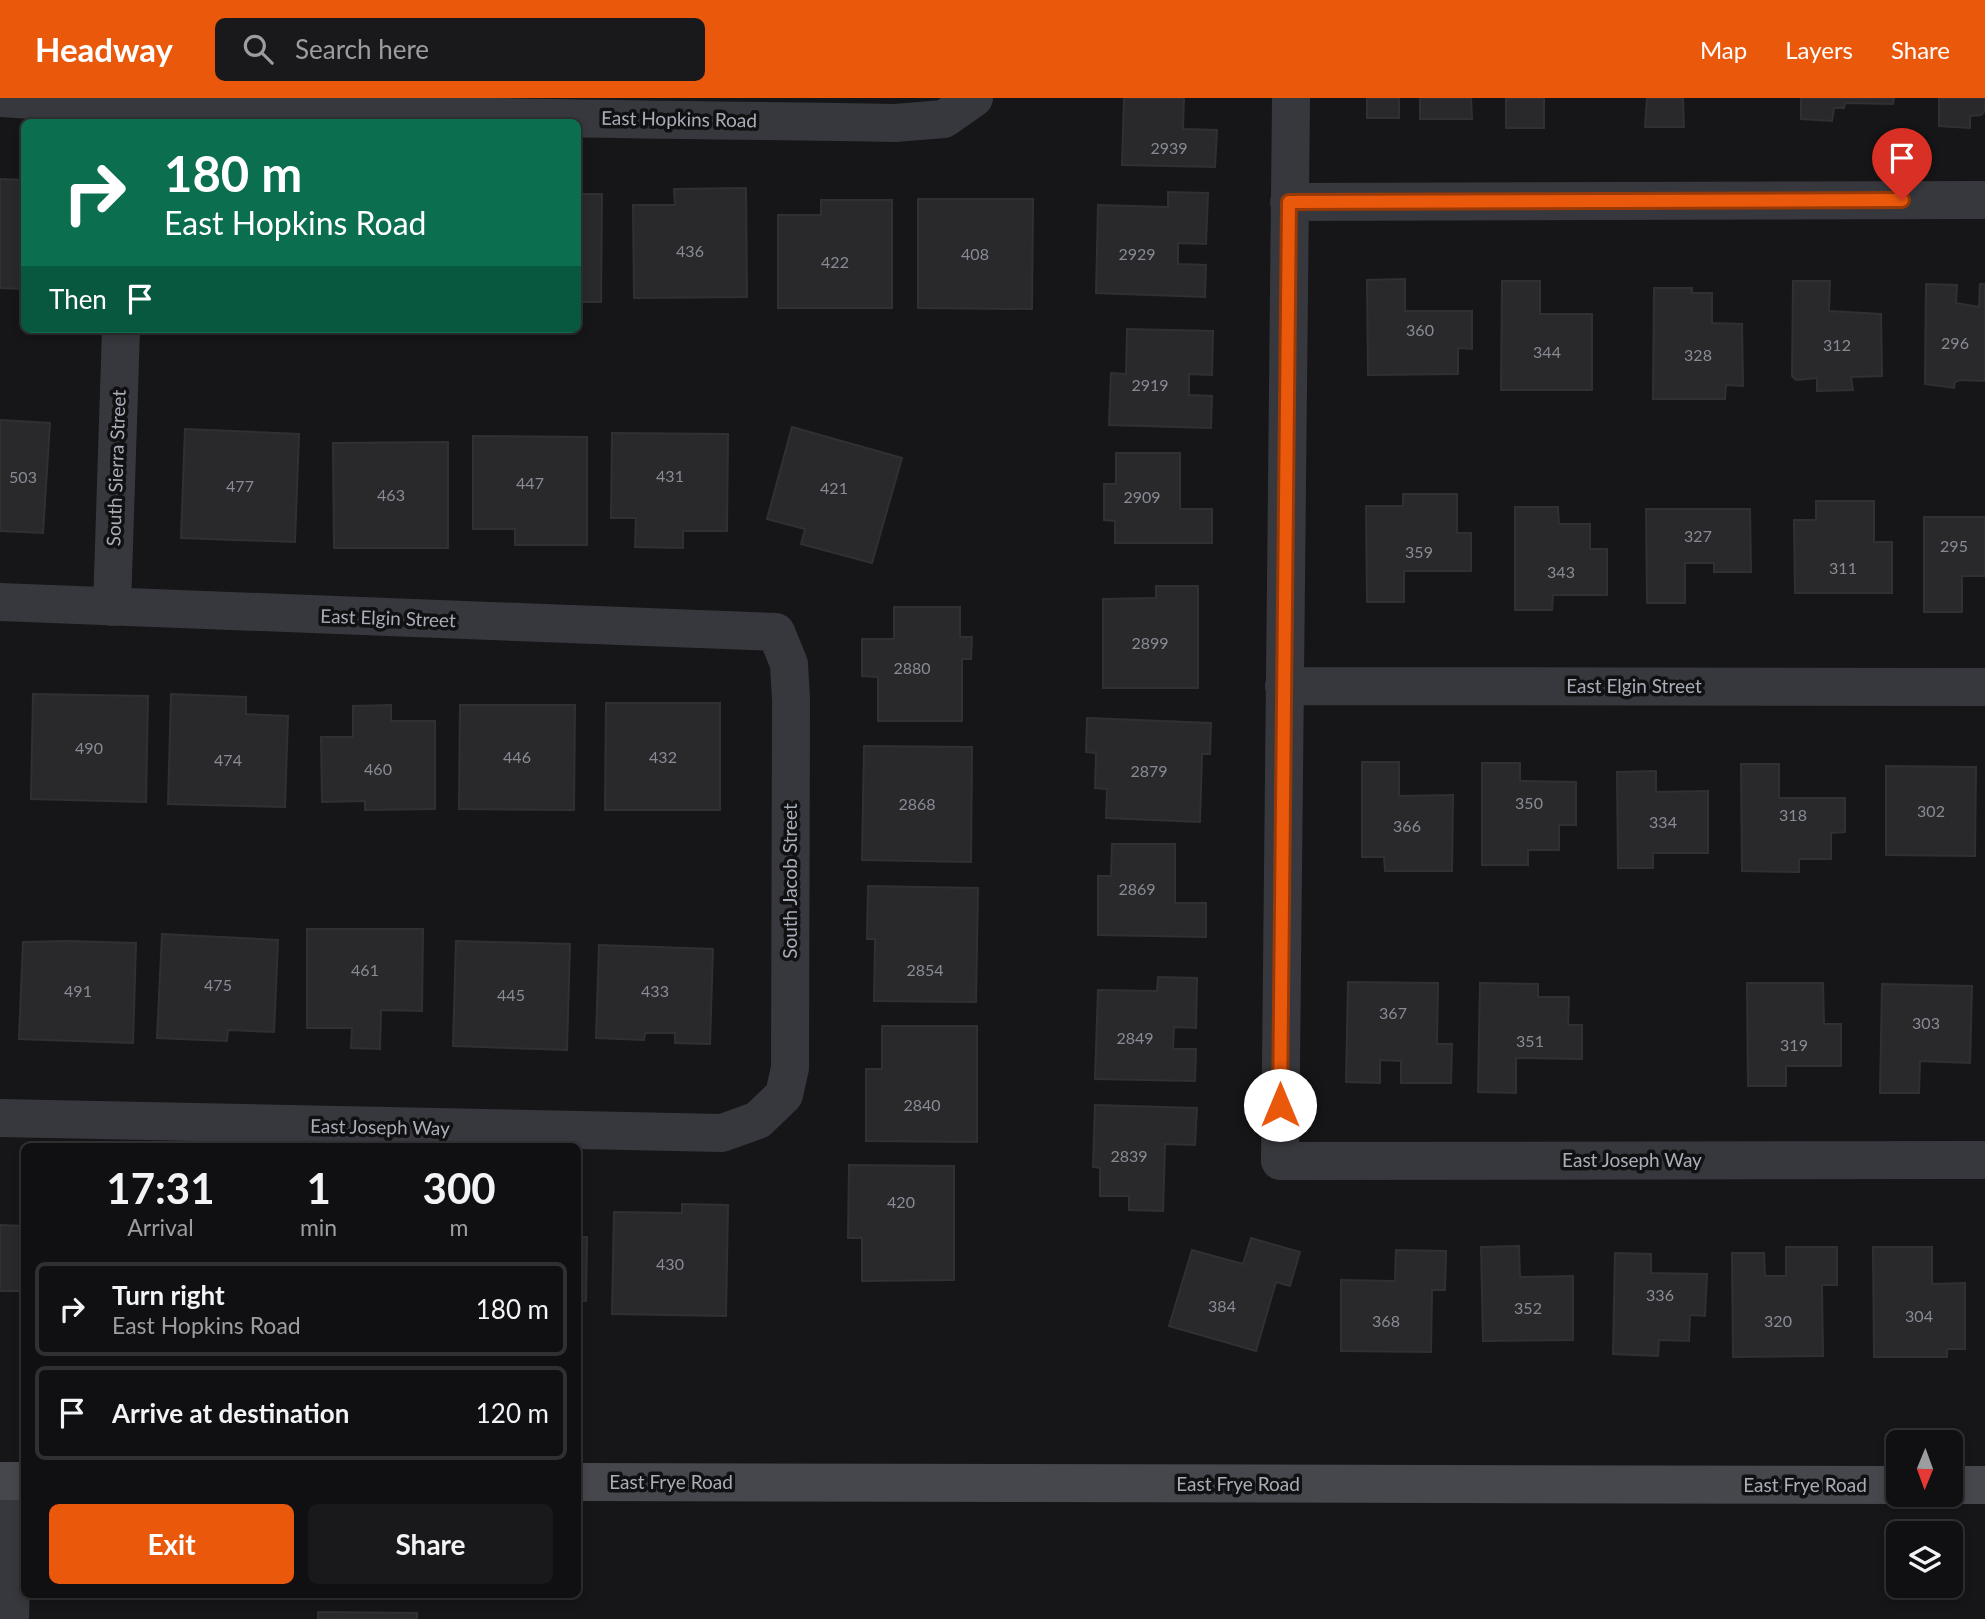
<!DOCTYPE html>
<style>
:root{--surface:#101012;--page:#19191b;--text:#f1f3f6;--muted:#9c9d9f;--line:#303032;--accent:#ea580c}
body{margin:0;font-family:Lato,sans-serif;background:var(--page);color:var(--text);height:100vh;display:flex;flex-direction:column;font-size:26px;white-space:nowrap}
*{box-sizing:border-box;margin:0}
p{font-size:23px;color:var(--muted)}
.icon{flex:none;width:38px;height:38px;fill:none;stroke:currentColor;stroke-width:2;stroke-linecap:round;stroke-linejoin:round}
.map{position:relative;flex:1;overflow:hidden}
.details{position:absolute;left:21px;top:1045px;width:560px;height:455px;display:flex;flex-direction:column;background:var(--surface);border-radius:10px;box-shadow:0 4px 10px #0003,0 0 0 2px var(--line)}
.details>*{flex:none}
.hud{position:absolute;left:21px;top:21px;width:560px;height:214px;border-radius:10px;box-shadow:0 4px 10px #0003,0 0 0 2px var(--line);background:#0b6e4f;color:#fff;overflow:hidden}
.needle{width:46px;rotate:181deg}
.fabs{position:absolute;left:1886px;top:1332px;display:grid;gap:14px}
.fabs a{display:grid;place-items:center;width:77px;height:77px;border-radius:10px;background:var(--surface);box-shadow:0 4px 10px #0003,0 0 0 2px var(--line);font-size:35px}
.pin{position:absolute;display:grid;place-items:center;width:60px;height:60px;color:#fff;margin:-72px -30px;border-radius:50% 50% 50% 0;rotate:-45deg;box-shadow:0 0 7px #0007}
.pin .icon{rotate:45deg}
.me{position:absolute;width:77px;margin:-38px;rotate:0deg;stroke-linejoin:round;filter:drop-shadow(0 0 5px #0008)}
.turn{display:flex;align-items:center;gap:24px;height:147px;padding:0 28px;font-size:32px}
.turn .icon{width:91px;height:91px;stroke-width:2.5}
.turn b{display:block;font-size:49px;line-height:60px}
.then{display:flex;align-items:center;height:66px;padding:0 28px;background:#0003;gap:14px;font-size:26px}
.eta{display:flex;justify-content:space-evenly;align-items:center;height:119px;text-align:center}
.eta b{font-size:42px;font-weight:700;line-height:49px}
.cta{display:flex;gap:14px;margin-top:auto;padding:14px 28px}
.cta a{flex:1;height:80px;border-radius:10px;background:var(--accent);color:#fff;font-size:28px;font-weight:700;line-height:80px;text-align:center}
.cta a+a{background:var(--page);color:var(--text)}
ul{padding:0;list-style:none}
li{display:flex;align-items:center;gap:21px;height:94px;margin:0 14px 10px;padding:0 14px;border:4px solid var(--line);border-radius:10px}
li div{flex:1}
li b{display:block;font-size:26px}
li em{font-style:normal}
header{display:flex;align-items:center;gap:42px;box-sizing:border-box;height:98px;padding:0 35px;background:var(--accent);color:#fff}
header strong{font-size:33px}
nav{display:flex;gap:38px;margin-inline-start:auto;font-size:24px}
.search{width:490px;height:63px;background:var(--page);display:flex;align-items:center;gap:18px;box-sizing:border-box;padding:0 24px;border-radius:10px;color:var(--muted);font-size:26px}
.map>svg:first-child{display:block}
.building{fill:#29292c;stroke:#303034;stroke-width:2}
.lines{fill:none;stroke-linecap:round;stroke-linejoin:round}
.street{stroke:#37383d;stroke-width:38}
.secondary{stroke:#45474d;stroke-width:38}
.route-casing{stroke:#983908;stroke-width:18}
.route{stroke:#ea580c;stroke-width:12}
.labels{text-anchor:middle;stroke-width:7;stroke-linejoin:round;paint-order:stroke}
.number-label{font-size:16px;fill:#888b94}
.street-label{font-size:19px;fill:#a8adb8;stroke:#111113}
</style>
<header>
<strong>Headway</strong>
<div class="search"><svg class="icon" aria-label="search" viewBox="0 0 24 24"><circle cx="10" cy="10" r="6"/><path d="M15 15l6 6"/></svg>Search here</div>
<nav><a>Map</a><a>Layers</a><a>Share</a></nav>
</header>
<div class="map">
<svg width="1985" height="1521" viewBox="0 0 1985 1521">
<rect width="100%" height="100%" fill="#161618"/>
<path class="building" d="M1124,0H1184L1183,31L1217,32L1215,69L1122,67Z
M1367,0H1399V20H1367Z
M1420,0H1471L1472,21H1420Z
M1506,0H1544V30H1506Z
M1647,0H1683L1684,29H1645Z
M1801,0H1894L1893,6L1845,5L1844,10H1834L1832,23L1801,21Z
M1939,0H1985V13L1981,17L1970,18V30L1939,28Z
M0,81L24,82V191L0,190Z
M746,90L747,199L634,200L633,107H675L674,91Z
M1168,94L1208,95L1206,146L1178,145V166L1206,167L1205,199L1096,195L1098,107L1168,109Z
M578,96H602L601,204H578Z
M918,101H1033L1032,211L918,210Z
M821,102H892V210H778V117H821Z
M1405,181V213H1472V251L1458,250V276L1368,277L1367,182Z
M1502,183H1540V216H1592V292H1501Z
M1793,183H1830L1829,213L1881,216L1882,278L1851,279L1853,292L1817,293V280L1796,282L1792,278Z
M1926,186L1957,187L1956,205L1979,209L1980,186H1985V283L1960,282L1955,284L1954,290L1925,286Z
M1654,190H1692V195H1712V225L1742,226L1743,288L1726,287L1725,301H1653Z
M1127,231L1213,233L1212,277L1189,276V297L1212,298L1211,330L1109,327L1111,275L1126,276Z
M0,322L50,325L43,435L0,433Z
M792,329L902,360L872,465L801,446L805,431L767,421Z
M185,331L299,336L295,444L181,440Z
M612,335L728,336L727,433H683V450L635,449L636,420H611Z
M473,338L587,339V447H515V431H473Z
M448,344V450H334L333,345Z
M1116,355H1180V411H1212V445H1115V423L1104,422V386H1116Z
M1403,396H1457V435H1471V473H1404V504H1367L1366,408H1403Z
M1816,403H1874V444H1892V495H1795L1794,422H1816Z
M1515,409H1558L1559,426H1590V451H1607V497H1553L1552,512H1515Z
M1646,411H1750L1751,474H1714V465H1685V505H1647Z
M1924,419H1985V478H1962V514H1924Z
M1156,488H1198V590H1103V501L1156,500Z
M894,509H960V539H972L971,561H962V623H878V579L862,578V541H894Z
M33,596L148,598L146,704L31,701Z
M171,596L246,599V616L288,618L285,709L168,706Z
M606,605H720V712H605Z
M391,607V623H435V711L365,712V703L322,704L321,639H353V608Z
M460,607H575L574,712L459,711Z
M1087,620L1211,625L1210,656H1202L1200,724L1106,720L1107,691L1095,690L1096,655L1086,654Z
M864,648L972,649L971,764L862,762Z
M1362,664H1399V698L1453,697L1452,773H1385L1384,759H1362Z
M1482,665H1520V683L1576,684V727H1559V752H1528V767H1482Z
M1741,666H1779V700H1845V734L1831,735V761H1799V774L1742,773Z
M1886,668L1976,669L1975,758L1886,757Z
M1656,673V694L1708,693V755H1653V770H1618L1617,674Z
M1112,746H1175V805H1206V839L1098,837V778H1111Z
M868,788L978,790L976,904L874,903L875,841H867Z
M307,831H423L422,913L381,912L380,951L351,950L352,930H307Z
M162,836L278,842L274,934L228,932L227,943L157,940Z
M68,843L136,845L133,945L19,941L23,844Z
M456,843L570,846L567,952L453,948Z
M599,847L713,851L710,946L675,945V935H645L644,942L596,940Z
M1158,879L1197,880L1196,930L1174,929L1173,951H1196L1195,983L1095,981L1098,892L1157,893Z
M1348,884L1438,885L1437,946H1452L1451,985H1401V963L1380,962V985L1346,984Z
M1480,885L1538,886V899H1569L1568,927H1582V961L1516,960V995L1478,994Z
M1747,885H1823L1824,926H1841V968H1786V988H1748Z
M1882,886L1972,888L1970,965L1920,963L1919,995H1880Z
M882,928H977V1044L866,1043V971H882Z
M1095,1007L1197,1010L1195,1047L1165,1046L1163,1113L1129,1112V1098H1100V1070L1093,1069Z
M849,1067L954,1068V1182L862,1183V1140H848Z
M682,1106L728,1107L726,1218L612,1216L614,1114L682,1115Z
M0,1127L24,1128V1193H0Z
M578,1139H587L586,1203H578Z
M1251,1140L1300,1154L1290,1188L1276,1184L1256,1253L1169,1228L1192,1152L1243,1166Z
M1519,1148L1520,1179L1573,1178V1242L1483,1243L1481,1149Z
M1786,1149H1837V1187H1822L1823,1258L1733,1259L1732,1155H1764L1765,1178H1786Z
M1873,1149H1932V1186L1965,1185V1251H1947V1259H1874Z
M1396,1152L1446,1153L1445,1192H1432L1431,1254L1341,1253V1182L1395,1183Z
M1615,1155L1651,1156V1175L1707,1176L1705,1218L1690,1217L1689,1243L1659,1242L1658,1258L1613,1256Z
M318,1514L417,1515V1521H318Z"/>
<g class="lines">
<path class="street" d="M2,0C299,20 598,20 895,25L944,21L974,0
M1291,0L1280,1063L1985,1062
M1289,104L1985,102
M0,504L776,534L789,566L791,602L790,970L784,997L758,1022L722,1035L0,1020
M112,509L121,231
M1284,588L1985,589
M10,1521L13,1383"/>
<path class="secondary" d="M0,1383H24
M578,1384L1899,1387
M1951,1387H1985"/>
</g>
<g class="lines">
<defs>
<path id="route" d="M1280,1007L1289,104L1902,102"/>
</defs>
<use href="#route" class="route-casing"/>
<use href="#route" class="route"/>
</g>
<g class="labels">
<g class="number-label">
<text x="1169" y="56">2939</text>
<text x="690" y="159">436</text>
<text x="975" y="162">408</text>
<text x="1137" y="162">2929</text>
<text x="835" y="170">422</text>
<text x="1420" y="238">360</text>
<text x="1955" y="251">296</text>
<text x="1837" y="253">312</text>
<text x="1547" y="260">344</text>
<text x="1698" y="263">328</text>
<text x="1150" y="293">2919</text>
<text x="670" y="384">431</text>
<text x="23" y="385">503</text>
<text x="530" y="391">447</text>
<text x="240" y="394">477</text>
<text x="834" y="396">421</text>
<text x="391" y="403">463</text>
<text x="1142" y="405">2909</text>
<text x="1698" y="444">327</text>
<text x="1954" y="454">295</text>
<text x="1419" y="460">359</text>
<text x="1843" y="476">311</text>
<text x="1561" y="480">343</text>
<text x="1150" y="551">2899</text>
<text x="912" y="576">2880</text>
<text x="89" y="656">490</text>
<text x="517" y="665">446</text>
<text x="663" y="665">432</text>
<text x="228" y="668">474</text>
<text x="378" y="677">460</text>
<text x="1149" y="679">2879</text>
<text x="1529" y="711">350</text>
<text x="917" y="712">2868</text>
<text x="1931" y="719">302</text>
<text x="1793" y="723">318</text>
<text x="1663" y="730">334</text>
<text x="1407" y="734">366</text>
<text x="1137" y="797">2869</text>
<text x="365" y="878">461</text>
<text x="925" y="878">2854</text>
<text x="218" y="893">475</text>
<text x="78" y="899">491</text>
<text x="655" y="899">433</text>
<text x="511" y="903">445</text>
<text x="1393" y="921">367</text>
<text x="1926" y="931">303</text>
<text x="1135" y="946">2849</text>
<text x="1530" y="949">351</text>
<text x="1794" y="953">319</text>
<text x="922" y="1013">2840</text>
<text x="1129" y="1064">2839</text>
<text x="901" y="1110">420</text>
<text x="670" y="1172">430</text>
<text x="1660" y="1203">336</text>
<text x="1222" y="1214">384</text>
<text x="1528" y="1216">352</text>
<text x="1919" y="1224">304</text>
<text x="1386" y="1229">368</text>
<text x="1778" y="1229">320</text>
</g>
<g class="street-label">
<text transform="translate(679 21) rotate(1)" y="7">East Hopkins Road</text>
<text transform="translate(116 370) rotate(-88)" y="7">South Sierra Street</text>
<text transform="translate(388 520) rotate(2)" y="7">East Elgin Street</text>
<text x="1634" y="595">East Elgin Street</text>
<text transform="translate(790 783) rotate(-90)" y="7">South Jacob Street</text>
<text transform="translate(380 1029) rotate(1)" y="7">East Joseph Way</text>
<text x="1632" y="1069">East Joseph Way</text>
<text x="671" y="1391">East Frye Road</text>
<text x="1238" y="1393">East Frye Road</text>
<text x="1805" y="1394">East Frye Road</text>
</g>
</g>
</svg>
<div class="fabs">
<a><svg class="needle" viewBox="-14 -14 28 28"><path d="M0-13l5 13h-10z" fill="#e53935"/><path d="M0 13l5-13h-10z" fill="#9c9d9f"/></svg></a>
<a><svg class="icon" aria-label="layers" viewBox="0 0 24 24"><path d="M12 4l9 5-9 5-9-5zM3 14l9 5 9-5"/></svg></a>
</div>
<div class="pin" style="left:1902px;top:102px;background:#d93025"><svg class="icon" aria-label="arrive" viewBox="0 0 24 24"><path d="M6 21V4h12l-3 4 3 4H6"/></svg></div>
<svg class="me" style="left:1280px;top:1007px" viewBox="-20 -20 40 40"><circle r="19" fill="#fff"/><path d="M0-13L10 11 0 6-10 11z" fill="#ea580c"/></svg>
<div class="hud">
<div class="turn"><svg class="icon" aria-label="right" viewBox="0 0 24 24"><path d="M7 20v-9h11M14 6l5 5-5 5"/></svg><div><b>180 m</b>East Hopkins Road</div></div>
<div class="then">Then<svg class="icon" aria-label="arrive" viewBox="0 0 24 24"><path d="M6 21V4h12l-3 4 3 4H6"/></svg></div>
</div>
<section class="details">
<div class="eta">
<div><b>17:31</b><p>Arrival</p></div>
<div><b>1</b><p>min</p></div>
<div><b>300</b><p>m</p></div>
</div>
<ul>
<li><svg class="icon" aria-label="right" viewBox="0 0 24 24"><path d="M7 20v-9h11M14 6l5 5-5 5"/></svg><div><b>Turn right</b><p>East Hopkins Road</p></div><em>180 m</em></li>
<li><svg class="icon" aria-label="arrive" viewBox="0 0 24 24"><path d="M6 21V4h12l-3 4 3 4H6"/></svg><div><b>Arrive at destination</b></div><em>120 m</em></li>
</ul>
<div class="cta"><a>Exit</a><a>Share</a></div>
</section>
</div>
